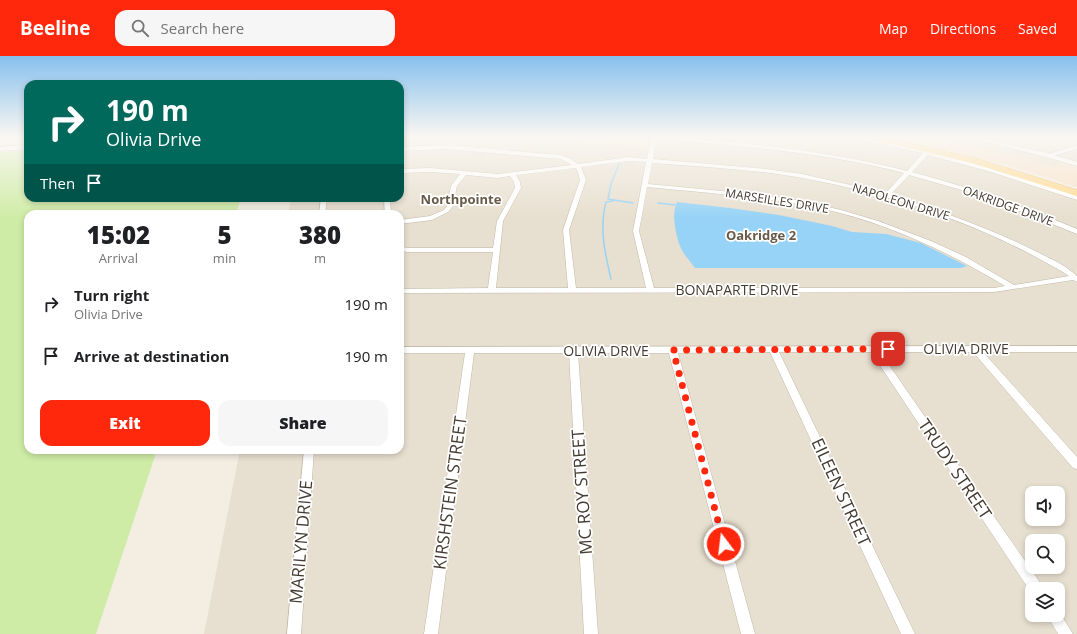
<!DOCTYPE html>
<style>
:root{--surface:#fff;--page:#f6f6f6;--text:#202124;--muted:#757577;--accent:#ff270c}
body{margin:0;font-family:"Open Sans",sans-serif;background:var(--page);color:var(--text);height:100vh;display:flex;flex-direction:column;font-size:15px;white-space:nowrap}
*{box-sizing:border-box;margin:0}
p{font-size:13px;color:var(--muted)}
.icon{flex:none;width:22px;height:22px;fill:none;stroke:currentColor;stroke-width:2;stroke-linecap:round;stroke-linejoin:round}
.map{position:relative;flex:1;overflow:hidden}
.details{position:absolute;left:24px;top:154px;width:380px;height:244px;display:flex;flex-direction:column;background:var(--surface);border-radius:12px;box-shadow:0 2px 6px #0003}
.details>*{flex:none}
.hud{position:absolute;left:24px;top:24px;width:380px;height:122px;border-radius:12px;box-shadow:0 2px 6px #0003;background:#00695c;color:#fff;overflow:hidden}
.fabs{position:absolute;left:1025px;top:430px;display:grid;gap:8px}
.fabs a{display:grid;place-items:center;width:40px;height:40px;border-radius:8px;background:var(--surface);box-shadow:0 2px 6px #0003;font-size:20px}
.pin{position:absolute;display:grid;place-items:center;width:34px;height:34px;color:#fff;margin:-17px;border-radius:8px;box-shadow:0 2px 6px #0006}
.me{position:absolute;width:44px;margin:-22px;rotate:345deg;stroke-linejoin:round;filter:drop-shadow(0 0 3px #0008)}
.turn{display:flex;align-items:center;gap:14px;height:84px;padding:0 16px;font-size:18px}
.turn .icon{width:52px;height:52px;stroke-width:2.5}
.turn b{display:block;font-size:28px;line-height:34px}
.then{display:flex;align-items:center;height:38px;padding:0 16px;background:#0003;gap:8px;font-size:15px}
.eta{display:flex;justify-content:space-evenly;align-items:center;height:68px;text-align:center}
.eta b{font-size:24px;font-weight:800;line-height:28px}
.button{display:flex;gap:8px;margin-top:auto;padding:8px 16px}
.button a{flex:1;height:46px;border-radius:12px;background:var(--accent);color:#fff;font-size:16px;font-weight:800;line-height:46px;text-align:center}
.button a+a{background:var(--page);color:var(--text)}
ul{padding:0;list-style:none}
li{display:flex;align-items:center;gap:12px;height:52px;padding:0 16px}
li div{flex:1}
li b{display:block;font-size:15px}
li em{font-style:normal}
header{display:flex;align-items:center;gap:24px;box-sizing:border-box;height:56px;padding:0 20px;background:var(--accent);color:#fff}
header strong{font-size:19px}
nav{display:flex;gap:22px;margin-inline-start:auto;font-size:14px}
.search{width:280px;height:36px;background:var(--page);display:flex;align-items:center;gap:10px;box-sizing:border-box;padding:0 14px;border-radius:12px;color:var(--muted);font-size:15px}
.map>svg:first-child{display:block}
.residential{fill:#e7dfcf;fill-rule:evenodd}
.commercial{fill:#f8e2ca}
.green{fill:#cfeca6}
.water{fill:#97d3f6}
.lines{fill:none;stroke-linecap:round;stroke-linejoin:round}
.stream{stroke:#97d3f6;stroke-width:1.5}
.minor-casing{stroke:#c1b7a7;stroke-width:1}
.tertiary-casing{stroke:#c1b7a7;stroke-width:1}
.primary-casing{stroke:#eeba54;stroke-width:1}
.minor{fill:#fff;fill-rule:evenodd}
.tertiary{fill:#fff;fill-rule:evenodd}
.primary{fill:#ffda8e;fill-rule:evenodd}
.route{stroke:#ff270c;stroke-width:7;stroke-dasharray:0 12.6}
.labels{text-anchor:middle;stroke-width:3.5;stroke-linejoin:round;paint-order:stroke}
.far-street-label{font-size:12px;fill:#443c32;stroke:#fff}
.far-neighbourhood-label{font-size:13px;font-weight:bold;fill:#685a48;stroke:#fff}
.street-label{font-size:14px;fill:#443c32;stroke:#fff}
.near-street-label{font-size:17px;fill:#443c32;stroke:#fff}
</style>
<header>
<strong>Beeline</strong>
<div class="search"><svg class="icon" aria-label="search" viewBox="0 0 24 24"><circle cx="10" cy="10" r="6"/><path d="M15 15l6 6"/></svg>Search here</div>
<nav><a>Map</a><a>Directions</a><a>Saved</a></nav>
</header>
<div class="map">
<svg width="1077" height="578" viewBox="0 0 1077 578">
<rect width="100%" height="100%" fill="#f3ede2"/>
<path class="residential" d="M400,81H524L656,93L659,81H845L935,100L982,112L1077,143V578H204L240,394H400V158H288L291,142H400ZM1032,437H1058V463H1032ZM1032,485H1058V511H1032ZM1032,533H1058V559H1032Z
M928,81H1077V108L1069,105L1055,111L1014,100Z"/>
<path class="commercial" d="M524,81H650L648,92Z
M891,81H928L1014,100L1055,111L1069,105L1077,108V131L1003,108Z"/>
<path class="green" d="M28,94V142H241L236,158H28V394H157L96,578H0V96Z"/>
<path class="water" d="M677,146L730,152L779,159L832,170L852,176L886,178L921,187L967,210L961,212H695C690,205 683,198 680,190C676,179 671,158 677,146Z"/>
<g class="lines">
<path class="stream" d="M619,108L611,128L608,143L633,147
M658,147L675,149
M611,223C605,197 599,173 606,146L613,145"/>
<defs>
<path id="minor" d="M651,81H672C751,87 829,95 907,115L923,97L848,81H859C934,94 1005,115 1077,140V144L991,116L928,99L912,116C968,131 1023,150 1077,173V178L1007,150L972,137L909,119L891,138C941,156 990,172 1037,196C1051,203 1065,209 1077,220V226L1073,224L994,236L400,237V233L488,232L493,196H406L400,194V190L407,192H493L497,165L515,132L514,126L510,120L498,122L466,119L457,130L453,150L448,156L432,164L400,168V164L430,160L444,154L447,150L451,130L460,118L430,116L400,117V113L430,112L498,118L572,109L561,103L445,93L400,95V91L445,89L561,99L571,103L578,108L629,101L647,103ZM656,83C740,90 822,96 904,117L886,137L802,118L766,113L653,103ZM629,105L646,106L633,175L646,232H576L569,174L586,124L581,111ZM652,107C702,111 753,113 802,122C874,135 947,157 1012,189C1030,197 1046,207 1063,216L1069,220L1014,229L966,201L931,185L878,165L841,154L802,145L763,139L648,128ZM576,112L578,116L580,124L563,174L568,232H496L503,165L521,132L520,126L516,119ZM647,131C705,137 762,140 819,152C885,166 947,195 1005,230L994,232H654L639,175Z
M28,89V93L0,95V91Z
M1077,89V93L1048,101L1045,99Z
M321,142H327L325,158H319Z
M384,142H390L391,158H385Z
M1077,290V296H983L1077,401V413L1073,412L973,296H880L1041,528L1043,533H1032V538L871,296H779L915,578H901L770,296L678,297L755,578H741L669,297H578L598,578H584L569,297H474L438,578H424L465,297H400V291Z
M304,394H314L301,578H287Z
M1058,554L1073,578H1058L1047,559H1058Z"/>
<path id="tertiary" d="M965,81H976L1048,97L1077,106V110L1046,101Z"/>
<path id="primary" d="M866,81H882L896,84L978,103L1077,134V140L972,107L870,83Z"/>
</defs>
<use href="#minor" class="minor-casing"/>
<use href="#tertiary" class="tertiary-casing"/>
<use href="#primary" class="primary-casing"/>
<use href="#minor" class="minor"/>
<use href="#tertiary" class="tertiary"/>
<use href="#primary" class="primary"/>
</g>
<linearGradient id="sky" x2="0" y2="1"><stop stop-color="#87c0ee"/><stop offset="0.5" stop-color="#faf7f2"/><stop offset="1" stop-color="#faf7f2" stop-opacity="0"/></linearGradient>
<rect width="1077" height="162" fill="url(#sky)"/>
<g class="lines">
<path class="route" d="M724,488L673,294L888,293"/>
</g>
<g class="labels">
<g class="far-street-label">
<text transform="translate(777 145) rotate(9)" y="4">MARSEILLES DRIVE</text>
<text transform="translate(901 146) rotate(17)" y="4">NAPOLEON DRIVE</text>
<text transform="translate(1008 150) rotate(20)" y="4">OAKRIDGE DRIVE</text>
</g>
<g class="far-neighbourhood-label">
<text x="461" y="148">Northpointe</text>
<text x="761" y="184">Oakridge 2</text>
</g>
<g class="street-label">
<text x="737" y="239">BONAPARTE DRIVE</text>
<text x="966" y="298">OLIVIA DRIVE</text>
<text x="606" y="300">OLIVIA DRIVE</text>
</g>
<g class="near-street-label">
<text transform="translate(955 413) rotate(56)" y="6">TRUDY STREET</text>
<text transform="translate(582 436) rotate(-94)" y="6">MC ROY STREET</text>
<text transform="translate(841 436) rotate(65)" y="6">EILEEN STREET</text>
<text transform="translate(450 437) rotate(-82)" y="6">KIRSHSTEIN STREET</text>
<text transform="translate(301 486) rotate(-85)" y="6">MARILYN DRIVE</text>
</g>
</g>
</svg>
<div class="fabs">
<a><svg class="icon" aria-label="sound" viewBox="0 0 24 24"><path d="M4 9h4l5-4v14l-5-4H4zM17 9q2 3 0 6"/></svg></a>
<a><svg class="icon" aria-label="search" viewBox="0 0 24 24"><circle cx="10" cy="10" r="6"/><path d="M15 15l6 6"/></svg></a>
<a><svg class="icon" aria-label="layers" viewBox="0 0 24 24"><path d="M12 4l9 5-9 5-9-5zM3 14l9 5 9-5"/></svg></a>
</div>
<div class="pin" style="left:888px;top:293px;background:#d93025"><svg class="icon" aria-label="arrive" viewBox="0 0 24 24"><path d="M6 21V4h12l-3 4 3 4H6"/></svg></div>
<svg class="me" style="left:724px;top:488px" viewBox="-20 -20 40 40"><circle r="17" fill="#ff270c" stroke="#fff" stroke-width="3"/><path d="M0-11L8 9 0 5-8 9z" fill="#fff"/></svg>
<div class="hud">
<div class="turn"><svg class="icon" aria-label="right" viewBox="0 0 24 24"><path d="M7 20v-9h11M14 6l5 5-5 5"/></svg><div><b>190 m</b>Olivia Drive</div></div>
<div class="then">Then<svg class="icon" aria-label="arrive" viewBox="0 0 24 24"><path d="M6 21V4h12l-3 4 3 4H6"/></svg></div>
</div>
<section class="details">
<div class="eta">
<div><b>15:02</b><p>Arrival</p></div>
<div><b>5</b><p>min</p></div>
<div><b>380</b><p>m</p></div>
</div>
<ul>
<li><svg class="icon" aria-label="right" viewBox="0 0 24 24"><path d="M7 20v-9h11M14 6l5 5-5 5"/></svg><div><b>Turn right</b><p>Olivia Drive</p></div><em>190 m</em></li>
<li><svg class="icon" aria-label="arrive" viewBox="0 0 24 24"><path d="M6 21V4h12l-3 4 3 4H6"/></svg><div><b>Arrive at destination</b></div><em>190 m</em></li>
</ul>
<div class="button"><a>Exit</a><a>Share</a></div>
</section>
</div>
